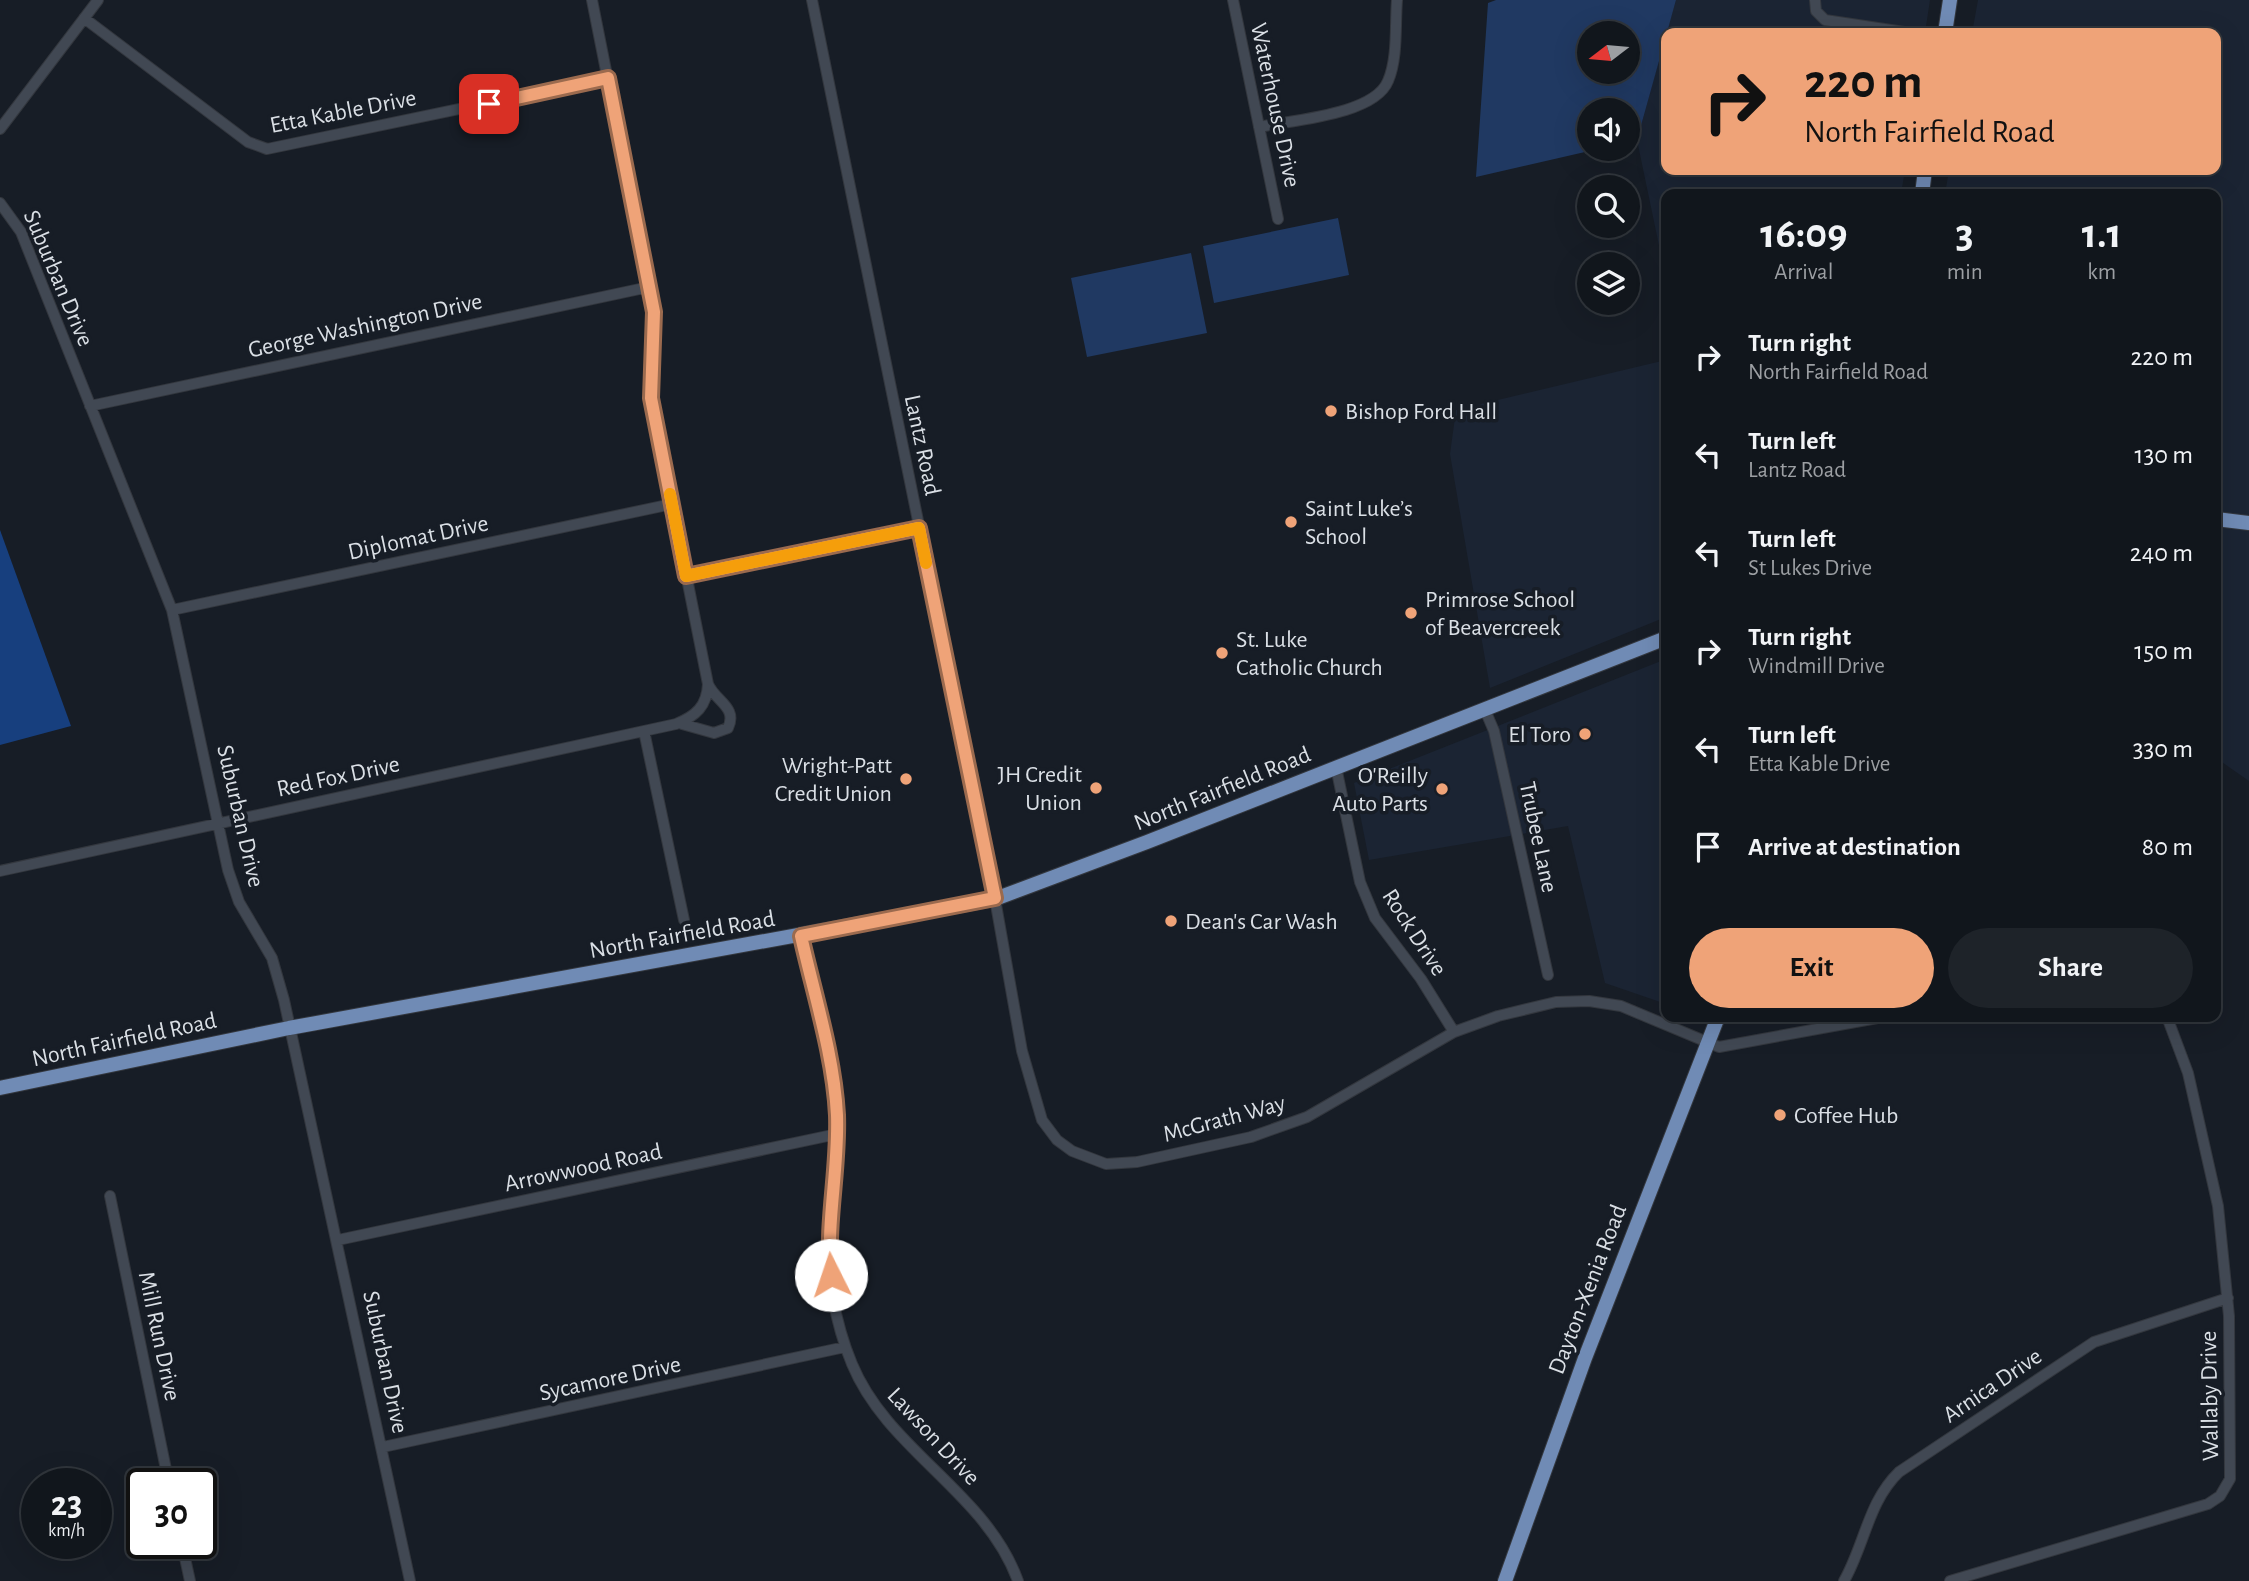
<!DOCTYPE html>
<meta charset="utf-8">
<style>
:root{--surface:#11161c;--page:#1e2329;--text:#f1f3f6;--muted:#9c9fa3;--line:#30353b;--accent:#efa378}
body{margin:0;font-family:"Alegreya Sans",sans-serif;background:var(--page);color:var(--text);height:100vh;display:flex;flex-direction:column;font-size:26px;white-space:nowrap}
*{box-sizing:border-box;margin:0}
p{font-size:23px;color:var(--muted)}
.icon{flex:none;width:38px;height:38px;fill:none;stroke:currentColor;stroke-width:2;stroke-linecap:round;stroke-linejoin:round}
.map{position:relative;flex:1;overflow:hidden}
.panel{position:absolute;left:1661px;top:189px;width:560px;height:833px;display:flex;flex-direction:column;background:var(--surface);border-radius:14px;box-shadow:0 7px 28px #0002,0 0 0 2px var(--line)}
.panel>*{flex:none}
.top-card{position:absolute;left:1661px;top:28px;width:560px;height:147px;border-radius:14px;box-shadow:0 7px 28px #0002,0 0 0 2px var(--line);background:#efa378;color:#111;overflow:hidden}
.needle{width:46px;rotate:254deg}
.fabs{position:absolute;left:1577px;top:21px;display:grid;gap:14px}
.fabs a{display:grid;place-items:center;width:63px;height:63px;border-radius:50%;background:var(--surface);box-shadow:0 7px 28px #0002,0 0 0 2px var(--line);font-size:35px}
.speed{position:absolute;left:21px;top:1468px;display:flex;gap:14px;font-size:35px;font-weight:700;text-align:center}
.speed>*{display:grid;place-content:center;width:91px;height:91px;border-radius:50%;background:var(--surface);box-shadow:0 7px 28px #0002,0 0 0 2px var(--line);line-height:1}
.speed small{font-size:18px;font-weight:400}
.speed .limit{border:4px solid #111;border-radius:10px;background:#fff;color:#111}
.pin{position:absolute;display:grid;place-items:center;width:60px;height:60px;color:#fff;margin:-30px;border-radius:14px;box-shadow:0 4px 10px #0006}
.me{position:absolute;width:77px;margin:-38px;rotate:356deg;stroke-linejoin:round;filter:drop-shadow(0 0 5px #0008)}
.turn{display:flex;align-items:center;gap:24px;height:147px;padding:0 28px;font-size:32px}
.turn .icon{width:91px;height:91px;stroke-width:2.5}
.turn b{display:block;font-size:49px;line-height:60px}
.eta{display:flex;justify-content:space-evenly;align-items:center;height:119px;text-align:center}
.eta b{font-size:42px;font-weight:600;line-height:49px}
.button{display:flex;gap:14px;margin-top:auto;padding:14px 28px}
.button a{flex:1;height:80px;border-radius:42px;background:var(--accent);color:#111;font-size:28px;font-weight:600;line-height:80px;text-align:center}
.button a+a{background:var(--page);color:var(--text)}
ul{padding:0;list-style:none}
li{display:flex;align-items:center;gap:21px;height:98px;padding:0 28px}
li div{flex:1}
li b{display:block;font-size:26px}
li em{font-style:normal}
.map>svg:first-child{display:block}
.built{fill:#1b2433}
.green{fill:#203962;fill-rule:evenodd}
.forest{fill:#173f7e}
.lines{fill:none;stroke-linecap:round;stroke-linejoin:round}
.minor-casing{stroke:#33373e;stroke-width:12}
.major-casing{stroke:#33373e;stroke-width:16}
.minor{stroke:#414853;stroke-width:10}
.major{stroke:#708bb5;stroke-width:14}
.route-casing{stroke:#9b6a4e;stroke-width:18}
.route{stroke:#efa378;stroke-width:12}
.slow{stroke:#f59e0b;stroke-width:12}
.poi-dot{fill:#efa378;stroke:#171d26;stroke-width:2.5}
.labels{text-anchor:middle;stroke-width:7;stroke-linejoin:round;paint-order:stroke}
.street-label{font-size:24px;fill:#dadfe5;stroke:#171d26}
.poi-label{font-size:24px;fill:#dadfe5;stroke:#171d26;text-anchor:start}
</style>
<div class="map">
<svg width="2249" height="1581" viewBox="0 0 2249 1581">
<rect width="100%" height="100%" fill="#171d26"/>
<path class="built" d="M1676,0H1930L1925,33H1666Z
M1978,0H2249V781L2216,758V194H1945L1949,170H2216V33H1972Z
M1666,34V170H1905L1901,194H1666V279L1637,140Z
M1666,360V617L1490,688L1450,454L1456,410Z
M1666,659V1004L1605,983L1568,826L1369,860L1354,783Z"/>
<path class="green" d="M1496,0H1676L1637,140L1628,142V110H1589V149H1598L1476,177L1488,3ZM1589,33H1628V72H1589Z
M1338,218L1349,275L1214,303L1203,246Z
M1191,253L1207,333L1087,357L1071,278Z"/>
<path class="forest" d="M0,530L71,726L0,745Z"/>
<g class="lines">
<defs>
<path id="minor" d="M812,0L995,899L1022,1051L1042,1120L1057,1140L1072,1151L1106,1164L1137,1162L1251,1137L1307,1117L1454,1032L1498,1016L1556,1002L1589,1001L1621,1006L1719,1047L1883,1017
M1233,0L1278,219
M1815,0L1816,11L1825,20L1911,33
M84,18L248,142L267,149L608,78
M1259,127C1292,120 1374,115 1388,81C1398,58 1395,25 1397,0
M0,129L98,0
M0,203L21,232L172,610L228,870L239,902L272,958L284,1000L410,1581
M90,406L649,287
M686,576L919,528
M172,610L672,504
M1485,710L1494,731L1548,975
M682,724L714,733L728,728C738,707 715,701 708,684
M644,731L684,920
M1336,767L1360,882L1375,918L1421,979L1454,1032
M0,871L676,724C696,716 707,706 708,684L651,398L654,312L592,0
M801,936C814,994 833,1054 837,1113C839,1152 831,1190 829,1229C826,1274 835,1323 852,1364C888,1451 986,1492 1018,1581
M110,1196L169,1484
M338,1240L837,1134
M383,1447L845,1347
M182,1544L190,1581
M1844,1581C1865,1544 1868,1502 1899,1472L2094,1342L2228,1298
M1950,1581L2208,1504L2220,1496L2230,1479L2229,1316L2218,1206L2188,1073L2167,1017"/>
<path id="major" d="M1945,33L1950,0
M1922,194L1925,170
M2216,519L2249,523
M0,1088L289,1028L995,899L1147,842L1666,638
M1505,1581L1585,1358L1718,1017"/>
</defs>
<use href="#minor" class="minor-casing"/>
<use href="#major" class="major-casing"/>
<use href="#minor" class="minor"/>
<use href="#major" class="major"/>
</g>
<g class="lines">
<defs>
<path id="route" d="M489,104L608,78L654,312L651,398L686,576L919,528L995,898L801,936C814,994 834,1056 837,1115C839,1169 826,1221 831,1275"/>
</defs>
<use href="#route" class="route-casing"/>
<use href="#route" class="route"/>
<path class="slow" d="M670,494L686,576L919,528L926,563"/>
</g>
<g class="poi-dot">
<circle cx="1331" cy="411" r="7"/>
<circle cx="1291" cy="522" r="7"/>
<circle cx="1411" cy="613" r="7"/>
<circle cx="1222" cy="653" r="7"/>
<circle cx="1585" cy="734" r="7"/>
<circle cx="906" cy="779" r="7"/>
<circle cx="1096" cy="788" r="7"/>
<circle cx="1442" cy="789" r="7"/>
<circle cx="1171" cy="921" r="7"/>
<circle cx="1780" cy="1115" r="7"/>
</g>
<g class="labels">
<g class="street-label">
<text transform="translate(1276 105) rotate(78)" y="8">Waterhouse Drive</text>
<text transform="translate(343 111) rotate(-11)" y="8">Etta Kable Drive</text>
<text transform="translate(59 278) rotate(67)" y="8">Suburban Drive</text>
<text transform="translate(365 325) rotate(-12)" y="8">George Washington Drive</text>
<text transform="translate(923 445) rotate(78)" y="8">Lantz Road</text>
<text transform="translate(418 537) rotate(-12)" y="8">Diplomat Drive</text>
<text transform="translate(338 776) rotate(-12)" y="8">Red Fox Drive</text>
<text transform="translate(1222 788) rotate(-22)" y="8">North Fairfield Road</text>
<text transform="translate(241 816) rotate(77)" y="8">Suburban Drive</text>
<text transform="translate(1539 837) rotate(78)" y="8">Trubee Lane</text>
<text transform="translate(1415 932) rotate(57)" y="8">Rock Drive</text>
<text transform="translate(682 934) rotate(-10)" y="8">North Fairfield Road</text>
<text transform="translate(124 1039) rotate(-12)" y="8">North Fairfield Road</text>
<text transform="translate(1224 1118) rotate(-15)" y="8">McGrath Way</text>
<text transform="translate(583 1167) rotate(-12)" y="8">Arrowwood Road</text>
<text transform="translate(1587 1289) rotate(-69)" y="8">Dayton-Xenia Road</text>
<text transform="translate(160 1336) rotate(78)" y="8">Mill Run Drive</text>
<text transform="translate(386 1362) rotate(78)" y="8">Suburban Drive</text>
<text transform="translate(610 1378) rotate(-12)" y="8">Sycamore Drive</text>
<text transform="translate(1992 1385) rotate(-34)" y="8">Arnica Drive</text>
<text transform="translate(2209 1396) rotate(-91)" y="8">Wallaby Drive</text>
<text transform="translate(934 1436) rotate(47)" y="8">Lawson Drive</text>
</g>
<g class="poi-label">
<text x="1345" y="419">Bishop Ford Hall</text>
<text x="1305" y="516">Saint Luke’s<tspan x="1305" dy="28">School</tspan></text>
<text x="1425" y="607">Primrose School<tspan x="1425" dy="28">of Beavercreek</tspan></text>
<text x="1236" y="647">St. Luke<tspan x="1236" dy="28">Catholic Church</tspan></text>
<text x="1571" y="742" text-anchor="end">El Toro</text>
<text x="892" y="773" text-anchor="end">Wright-Patt<tspan x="892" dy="28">Credit Union</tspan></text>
<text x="1082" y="782" text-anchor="end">JH Credit<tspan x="1082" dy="28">Union</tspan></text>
<text x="1428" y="783" text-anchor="end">O'Reilly<tspan x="1428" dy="28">Auto Parts</tspan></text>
<text x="1185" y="929">Dean's Car Wash</text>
<text x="1794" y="1123">Coffee Hub</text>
</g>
</g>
</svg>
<div class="fabs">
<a><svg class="needle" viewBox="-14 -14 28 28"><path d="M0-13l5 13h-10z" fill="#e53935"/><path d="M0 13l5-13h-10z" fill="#9c9fa3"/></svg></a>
<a><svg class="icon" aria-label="sound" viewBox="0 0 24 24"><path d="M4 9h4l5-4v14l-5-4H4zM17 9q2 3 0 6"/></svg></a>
<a><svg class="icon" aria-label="search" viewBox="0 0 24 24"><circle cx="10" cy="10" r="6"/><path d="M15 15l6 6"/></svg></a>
<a><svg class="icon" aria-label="layers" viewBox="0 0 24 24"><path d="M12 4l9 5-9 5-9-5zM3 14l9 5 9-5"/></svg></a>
</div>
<div class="speed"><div>23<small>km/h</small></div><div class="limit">30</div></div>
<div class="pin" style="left:489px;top:104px;background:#d93025"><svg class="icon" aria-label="arrive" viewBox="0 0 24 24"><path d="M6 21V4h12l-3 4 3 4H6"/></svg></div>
<svg class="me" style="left:831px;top:1275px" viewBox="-20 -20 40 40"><circle r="19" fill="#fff"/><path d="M0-13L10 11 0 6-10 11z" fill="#efa378"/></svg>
<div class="top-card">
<div class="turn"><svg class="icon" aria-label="right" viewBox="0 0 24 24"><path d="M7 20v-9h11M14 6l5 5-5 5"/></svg><div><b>220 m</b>North Fairfield Road</div></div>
</div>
<section class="panel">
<div class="eta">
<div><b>16:09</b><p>Arrival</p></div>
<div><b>3</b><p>min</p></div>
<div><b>1.1</b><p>km</p></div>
</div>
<ul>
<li><svg class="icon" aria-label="right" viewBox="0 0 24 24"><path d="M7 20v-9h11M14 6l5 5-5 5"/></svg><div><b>Turn right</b><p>North Fairfield Road</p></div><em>220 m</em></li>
<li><svg class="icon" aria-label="left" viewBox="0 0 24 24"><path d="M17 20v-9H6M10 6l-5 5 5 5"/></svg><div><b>Turn left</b><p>Lantz Road</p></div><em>130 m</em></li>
<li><svg class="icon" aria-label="left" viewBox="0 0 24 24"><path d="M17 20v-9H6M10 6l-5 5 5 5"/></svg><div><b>Turn left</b><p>St Lukes Drive</p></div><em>240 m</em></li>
<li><svg class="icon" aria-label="right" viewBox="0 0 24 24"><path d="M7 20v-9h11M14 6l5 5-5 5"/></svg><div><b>Turn right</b><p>Windmill Drive</p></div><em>150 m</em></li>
<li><svg class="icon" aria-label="left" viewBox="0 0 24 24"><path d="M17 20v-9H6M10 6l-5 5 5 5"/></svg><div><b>Turn left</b><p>Etta Kable Drive</p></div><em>330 m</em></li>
<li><svg class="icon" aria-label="arrive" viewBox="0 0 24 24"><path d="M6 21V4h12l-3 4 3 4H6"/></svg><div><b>Arrive at destination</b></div><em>80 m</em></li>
</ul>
<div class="button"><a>Exit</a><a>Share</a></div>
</section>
</div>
